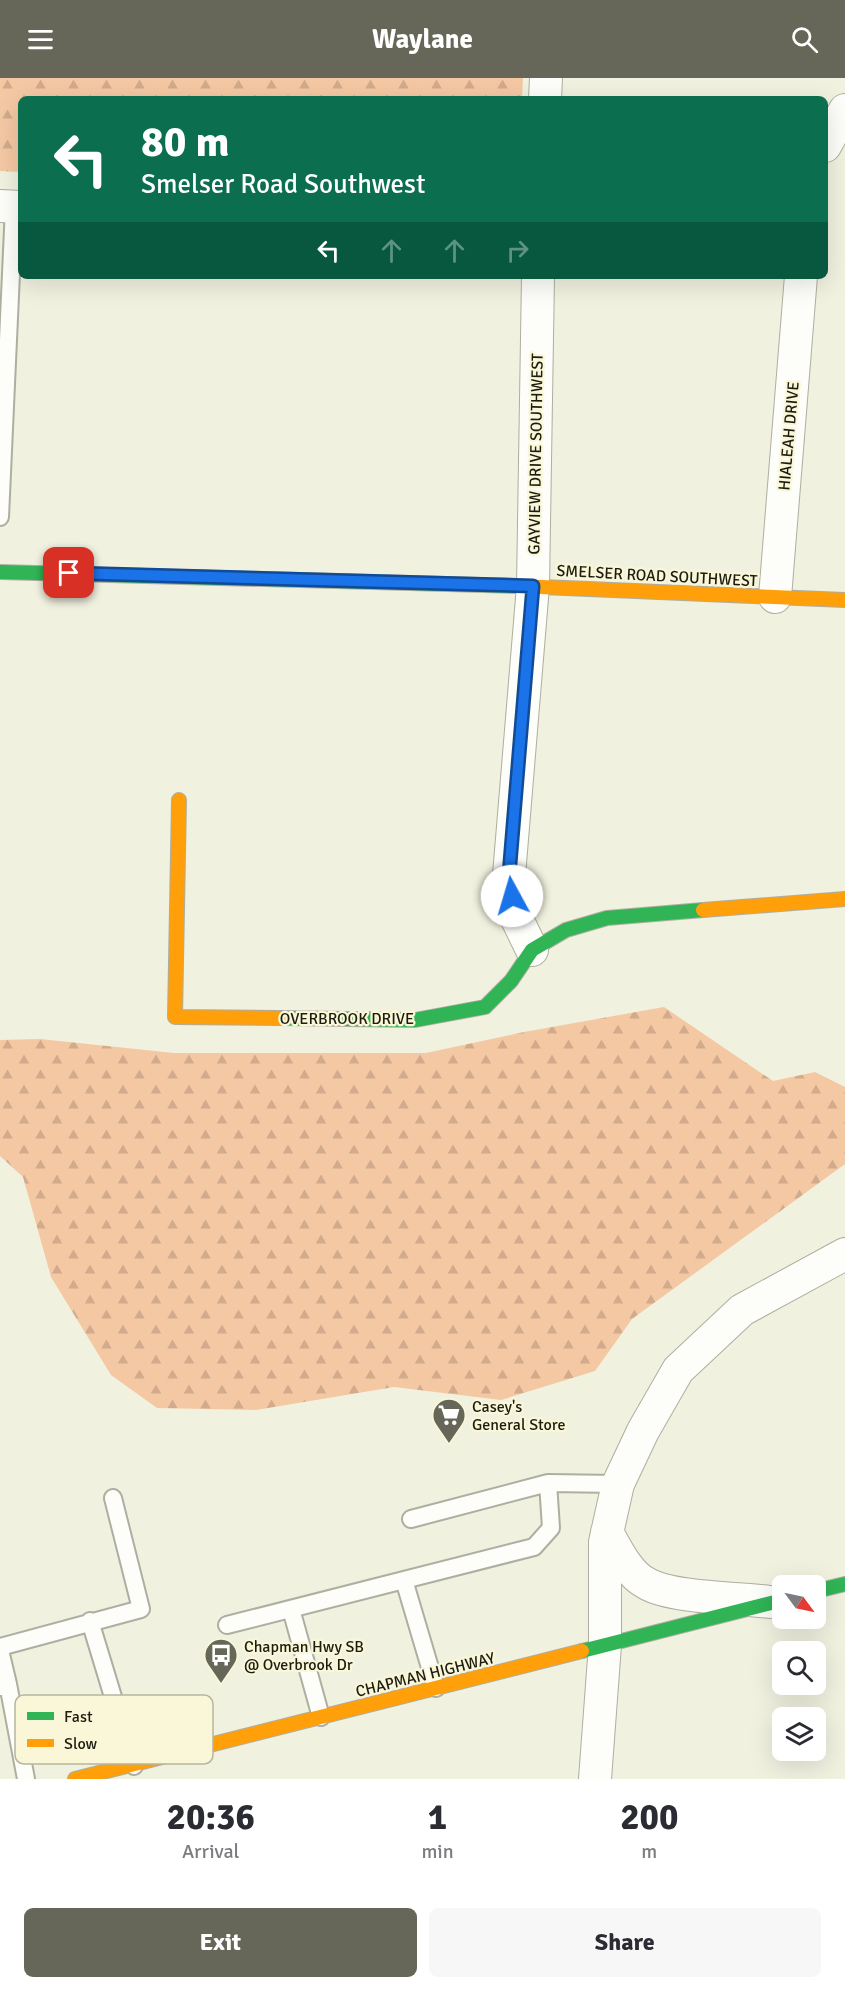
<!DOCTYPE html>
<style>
:root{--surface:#fff;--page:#f7f7f7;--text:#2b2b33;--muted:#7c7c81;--accent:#676759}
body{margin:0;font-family:Signika,sans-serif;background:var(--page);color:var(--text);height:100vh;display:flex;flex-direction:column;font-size:22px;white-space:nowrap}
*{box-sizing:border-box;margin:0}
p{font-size:20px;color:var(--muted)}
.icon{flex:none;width:33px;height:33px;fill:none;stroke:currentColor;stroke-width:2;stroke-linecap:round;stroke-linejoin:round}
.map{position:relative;height:1701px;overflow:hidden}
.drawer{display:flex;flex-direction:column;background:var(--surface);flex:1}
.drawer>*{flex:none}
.top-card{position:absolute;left:18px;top:18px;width:810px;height:183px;border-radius:9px;box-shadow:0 6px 24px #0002;background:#0b6e4f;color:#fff;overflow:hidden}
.needle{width:39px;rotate:123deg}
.fabs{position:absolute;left:772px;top:1497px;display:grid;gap:12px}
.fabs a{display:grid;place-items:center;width:54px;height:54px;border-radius:9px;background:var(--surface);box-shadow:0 6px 24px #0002;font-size:30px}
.pin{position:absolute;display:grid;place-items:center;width:51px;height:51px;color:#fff;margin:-26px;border-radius:12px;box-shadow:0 3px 9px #0006}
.me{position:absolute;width:66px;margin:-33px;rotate:354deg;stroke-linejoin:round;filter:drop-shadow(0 0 4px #0008)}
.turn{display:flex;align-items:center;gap:21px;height:126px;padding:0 24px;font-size:27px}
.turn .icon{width:78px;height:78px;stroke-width:2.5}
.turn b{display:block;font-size:42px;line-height:51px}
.lanes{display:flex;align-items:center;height:57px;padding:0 24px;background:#0003;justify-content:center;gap:30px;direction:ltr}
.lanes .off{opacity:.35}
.eta{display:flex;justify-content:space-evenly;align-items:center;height:102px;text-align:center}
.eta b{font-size:36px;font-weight:800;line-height:42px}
.cta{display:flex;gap:12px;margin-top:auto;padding:12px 24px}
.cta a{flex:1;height:69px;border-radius:9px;background:var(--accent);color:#fff;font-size:24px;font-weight:800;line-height:69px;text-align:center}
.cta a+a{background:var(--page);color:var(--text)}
header{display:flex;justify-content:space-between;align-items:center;height:78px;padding:0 24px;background:var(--accent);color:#fff;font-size:27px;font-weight:800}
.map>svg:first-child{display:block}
.forest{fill:url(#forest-firs)}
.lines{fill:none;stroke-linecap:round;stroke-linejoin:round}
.lane-casing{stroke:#aeaea1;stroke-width:20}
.street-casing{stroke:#aeaea1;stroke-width:34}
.fast-casing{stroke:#aeaea1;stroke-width:16}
.slow-casing{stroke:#aeaea1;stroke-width:16}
.lane{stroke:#fdfdfa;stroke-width:16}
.street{stroke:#fdfdfa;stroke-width:32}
.fast{stroke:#30b455;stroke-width:14}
.slow{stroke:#ff9f0a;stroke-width:14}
.route-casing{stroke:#114b97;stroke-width:15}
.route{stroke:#1a73e8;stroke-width:10}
.labels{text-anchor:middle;stroke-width:4.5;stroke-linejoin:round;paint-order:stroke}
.street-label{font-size:16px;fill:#1d1c11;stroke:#f9f7d8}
.poi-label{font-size:16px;fill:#1d1c11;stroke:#f9f7d8;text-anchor:start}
.key{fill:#f9f7d8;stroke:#b7b59c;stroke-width:1.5}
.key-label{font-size:16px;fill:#1d1c11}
</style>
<header><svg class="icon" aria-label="menu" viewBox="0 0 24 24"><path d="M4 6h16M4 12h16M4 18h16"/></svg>Waylane<svg class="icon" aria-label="search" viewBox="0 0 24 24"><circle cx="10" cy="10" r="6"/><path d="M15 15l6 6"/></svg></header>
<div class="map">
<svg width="845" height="1701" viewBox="0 0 845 1701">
<defs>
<pattern id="forest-firs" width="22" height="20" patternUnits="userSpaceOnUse" patternTransform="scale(1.5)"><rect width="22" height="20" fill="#f4c8a3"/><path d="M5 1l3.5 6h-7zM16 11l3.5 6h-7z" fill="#d1ab8b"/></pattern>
</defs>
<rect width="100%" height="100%" fill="#f1f1e0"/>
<path class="forest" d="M0,0H523L522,21H21V94L0,93Z
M664,929L773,1003L815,994L845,1009V1086L632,1241L595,1293L501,1322L394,1309L256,1332L157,1330L111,1297L51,1199L23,1099L0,1078V962L40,961L174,975H426L524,954Z"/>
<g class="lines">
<defs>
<path id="lane" d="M0,439L14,129
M411,1441L548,1405L618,1406
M291,1531L321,1639
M90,1543L134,1688
M227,1547L404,1502
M0,1569L141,1531L113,1420
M0,1572L8,1606
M0,1609L8,1606L26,1701
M436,1610L404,1502L534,1469L551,1450L548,1405"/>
<path id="street" d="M545,21L546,0
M825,68L845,32
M0,128L21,129
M775,519L801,198
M532,872L516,839L509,797L533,508L538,198
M607,1454C616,1470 628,1496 646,1505C670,1520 739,1520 770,1524
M595,1701L605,1567V1464L618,1406L643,1353L678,1292L742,1232L845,1176"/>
<path id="fast" d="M0,494L518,508
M280,940L415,942L485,929L511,903L532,872L566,852L607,840L703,832
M816,1513L845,1506
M582,1573L783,1522"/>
<path id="slow" d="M518,508L845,522
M179,722L175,939L280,940
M703,832L845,821
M75,1701L582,1573"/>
</defs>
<use href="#lane" class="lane-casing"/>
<use href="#street" class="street-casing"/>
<use href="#fast" class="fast-casing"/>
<use href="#slow" class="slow-casing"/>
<use href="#lane" class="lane"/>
<use href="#street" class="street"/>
<use href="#fast" class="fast"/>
<use href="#slow" class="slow"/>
</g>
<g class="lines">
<defs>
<path id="route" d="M69,495L533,508L509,797L512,818"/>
</defs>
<use href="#route" class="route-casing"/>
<use href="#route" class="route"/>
</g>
<defs>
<symbol id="supermarket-pin" viewBox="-11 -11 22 30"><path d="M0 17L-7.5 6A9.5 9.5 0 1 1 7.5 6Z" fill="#676759" stroke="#f9f7d8"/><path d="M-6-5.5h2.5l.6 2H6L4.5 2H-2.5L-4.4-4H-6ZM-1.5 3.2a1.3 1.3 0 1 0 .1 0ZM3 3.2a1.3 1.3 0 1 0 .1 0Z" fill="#fff"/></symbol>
<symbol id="bus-pin" viewBox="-11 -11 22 30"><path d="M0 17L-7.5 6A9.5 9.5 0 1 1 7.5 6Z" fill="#676759" stroke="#f9f7d8"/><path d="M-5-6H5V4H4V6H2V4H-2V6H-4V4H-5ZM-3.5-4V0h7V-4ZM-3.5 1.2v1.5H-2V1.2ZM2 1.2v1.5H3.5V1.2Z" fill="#fff"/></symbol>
</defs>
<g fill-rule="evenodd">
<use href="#supermarket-pin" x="430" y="1318" width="38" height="52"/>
<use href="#bus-pin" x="202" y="1558" width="38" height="52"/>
</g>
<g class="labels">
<g class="street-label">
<text transform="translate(788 358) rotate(-85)" y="6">HIALEAH DRIVE</text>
<text transform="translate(535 376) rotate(-89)" y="6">GAYVIEW DRIVE SOUTHWEST</text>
<text transform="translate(657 497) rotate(3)" y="6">SMELSER ROAD SOUTHWEST</text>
<text x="347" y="946">OVERBROOK DRIVE</text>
<text transform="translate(425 1596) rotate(-14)" y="6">CHAPMAN HIGHWAY</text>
</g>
<g class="poi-label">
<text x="472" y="1334">Casey's<tspan x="472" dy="18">General Store</tspan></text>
<text x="244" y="1574">Chapman Hwy SB<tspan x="244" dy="18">@ Overbrook Dr</tspan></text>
</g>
</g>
<rect x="15" y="1617" width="198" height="69" rx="9" class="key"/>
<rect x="27" y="1634" width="27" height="8" fill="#30b455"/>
<rect x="27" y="1661" width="27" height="8" fill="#ff9f0a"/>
<g class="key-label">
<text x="64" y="1644">Fast</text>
<text x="64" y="1671">Slow</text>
</g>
</svg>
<div class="fabs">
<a><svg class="needle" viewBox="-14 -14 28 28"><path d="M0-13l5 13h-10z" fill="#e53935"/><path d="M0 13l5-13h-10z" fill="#7c7c81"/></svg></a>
<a><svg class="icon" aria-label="search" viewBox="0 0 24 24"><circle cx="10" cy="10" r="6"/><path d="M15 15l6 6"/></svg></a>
<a><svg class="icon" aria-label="layers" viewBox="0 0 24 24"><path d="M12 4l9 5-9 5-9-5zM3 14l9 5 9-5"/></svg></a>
</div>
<div class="pin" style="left:69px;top:495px;background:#d93025"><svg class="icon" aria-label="arrive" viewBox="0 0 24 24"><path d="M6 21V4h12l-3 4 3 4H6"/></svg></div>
<svg class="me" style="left:512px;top:818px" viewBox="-20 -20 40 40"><circle r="19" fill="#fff"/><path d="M0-13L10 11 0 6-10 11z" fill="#1a73e8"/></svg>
<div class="top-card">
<div class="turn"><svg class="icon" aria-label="left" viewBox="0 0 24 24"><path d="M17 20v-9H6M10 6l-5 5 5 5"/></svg><div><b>80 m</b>Smelser Road Southwest</div></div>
<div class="lanes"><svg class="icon" aria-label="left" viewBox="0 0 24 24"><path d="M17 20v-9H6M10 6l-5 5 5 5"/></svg><svg class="icon off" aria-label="ahead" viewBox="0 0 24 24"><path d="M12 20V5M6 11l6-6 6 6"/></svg><svg class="icon off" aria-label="ahead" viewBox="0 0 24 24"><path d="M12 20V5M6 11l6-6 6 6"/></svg><svg class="icon off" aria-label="right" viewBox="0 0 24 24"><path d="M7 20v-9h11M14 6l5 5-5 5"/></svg></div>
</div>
</div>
<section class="drawer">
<div class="eta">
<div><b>20:36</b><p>Arrival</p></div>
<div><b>1</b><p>min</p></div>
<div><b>200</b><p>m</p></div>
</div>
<div class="cta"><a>Exit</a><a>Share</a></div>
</section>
